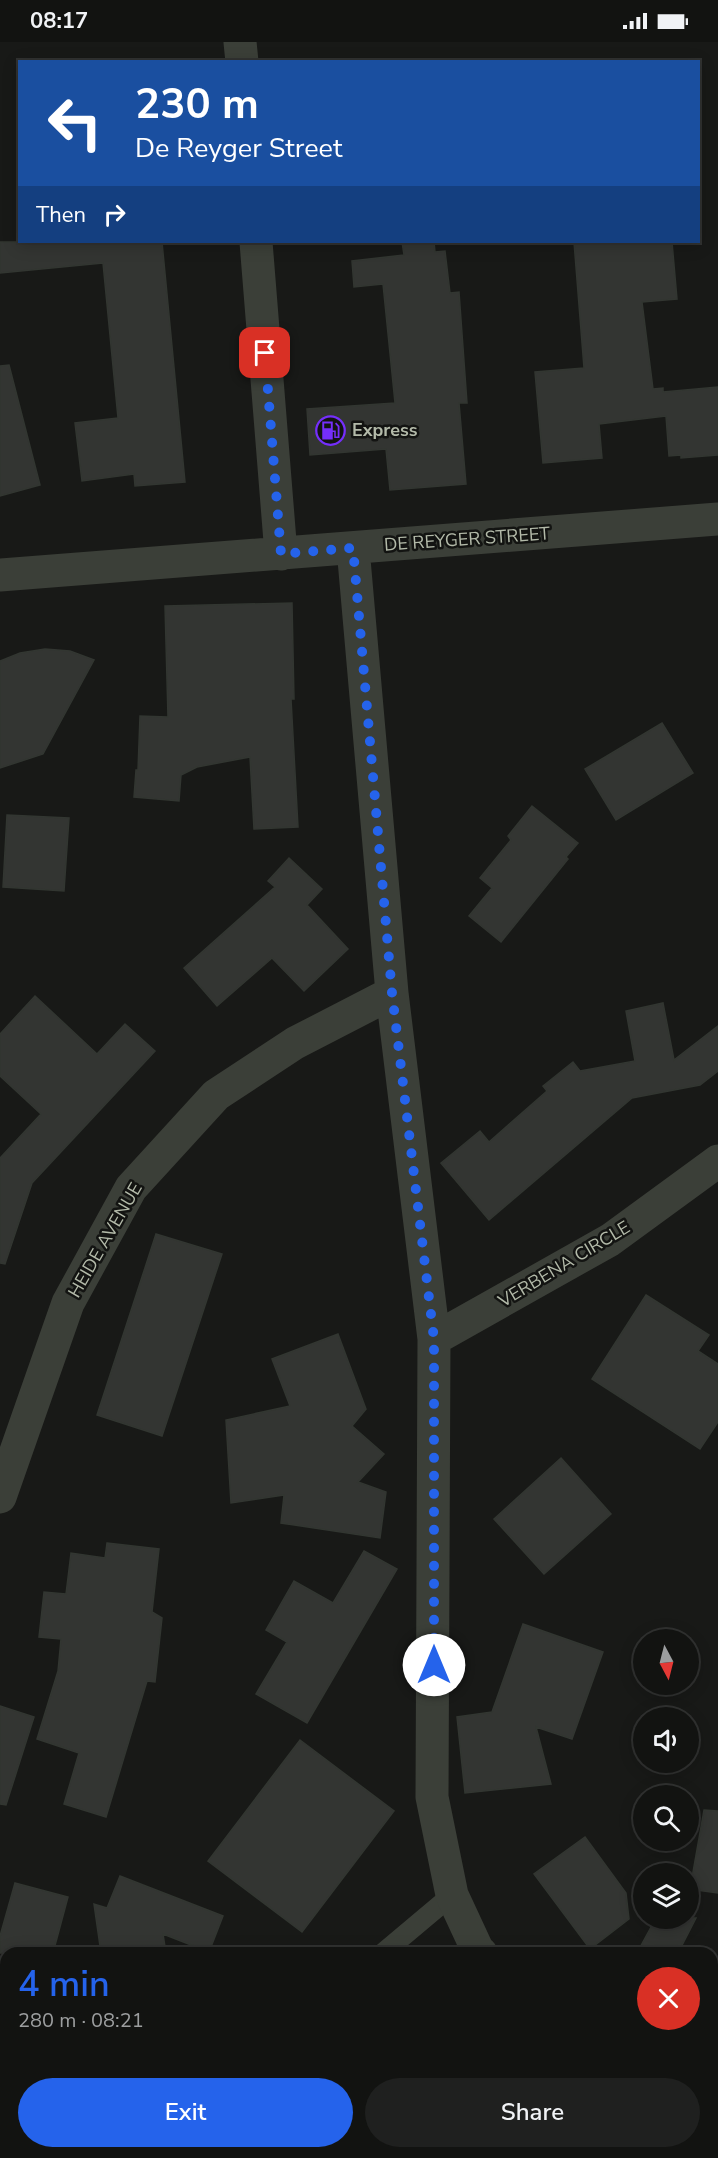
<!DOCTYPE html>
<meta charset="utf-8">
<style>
:root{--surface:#121311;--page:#1f201f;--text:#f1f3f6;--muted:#9c9e9f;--line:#313231;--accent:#2563eb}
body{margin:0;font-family:"Nunito Sans",sans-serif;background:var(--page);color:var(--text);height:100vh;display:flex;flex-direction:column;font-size:22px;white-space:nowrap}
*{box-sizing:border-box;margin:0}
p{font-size:20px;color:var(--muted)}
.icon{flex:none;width:33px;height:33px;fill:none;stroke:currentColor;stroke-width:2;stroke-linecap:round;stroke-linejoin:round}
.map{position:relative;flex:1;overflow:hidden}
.side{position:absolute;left:0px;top:1905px;width:718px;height:212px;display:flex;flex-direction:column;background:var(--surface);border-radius:18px 18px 0 0;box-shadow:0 3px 15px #0003,0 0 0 2px var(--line)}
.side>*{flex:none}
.top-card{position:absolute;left:18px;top:18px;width:682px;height:183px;border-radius:0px;box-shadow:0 3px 15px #0003,0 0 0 2px var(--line);background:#1a4fa0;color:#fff;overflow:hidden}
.needle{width:39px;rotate:173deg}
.tools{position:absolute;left:633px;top:1587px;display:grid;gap:12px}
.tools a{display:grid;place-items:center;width:66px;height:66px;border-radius:50%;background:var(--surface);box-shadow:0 3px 15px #0003,0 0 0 2px var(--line);font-size:30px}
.pin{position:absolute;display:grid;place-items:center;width:51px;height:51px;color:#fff;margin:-26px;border-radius:12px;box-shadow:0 3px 9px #0006}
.me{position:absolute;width:66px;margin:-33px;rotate:0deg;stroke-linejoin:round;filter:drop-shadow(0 0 4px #0008)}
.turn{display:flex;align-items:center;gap:21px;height:126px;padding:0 18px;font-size:27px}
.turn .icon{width:78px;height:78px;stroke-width:2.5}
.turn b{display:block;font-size:42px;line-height:51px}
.then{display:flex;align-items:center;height:57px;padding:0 18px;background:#0003;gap:12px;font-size:22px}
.round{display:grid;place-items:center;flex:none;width:63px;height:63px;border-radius:32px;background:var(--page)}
.summary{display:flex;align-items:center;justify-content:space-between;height:102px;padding:0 18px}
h1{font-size:36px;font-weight:600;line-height:45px;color:var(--accent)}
.action{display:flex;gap:12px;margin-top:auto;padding:12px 18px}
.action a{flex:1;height:69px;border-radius:36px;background:var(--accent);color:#fff;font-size:24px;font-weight:600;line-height:69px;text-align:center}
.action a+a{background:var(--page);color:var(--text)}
.status{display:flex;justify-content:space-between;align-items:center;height:42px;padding:0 30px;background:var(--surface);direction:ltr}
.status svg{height:16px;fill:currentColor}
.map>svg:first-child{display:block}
.building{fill:#333532;stroke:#323631;stroke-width:1.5}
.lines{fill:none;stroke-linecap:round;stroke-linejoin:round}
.lane{stroke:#3b3f38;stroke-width:20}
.street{stroke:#3b3f38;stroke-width:33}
.route{stroke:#2563eb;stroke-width:10;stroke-dasharray:0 18}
.labels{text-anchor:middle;stroke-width:5;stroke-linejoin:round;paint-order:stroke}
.poi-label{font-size:18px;font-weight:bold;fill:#b3baa9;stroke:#131412;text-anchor:start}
.street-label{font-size:18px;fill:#b3baa9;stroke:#131412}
</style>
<div class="status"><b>08:17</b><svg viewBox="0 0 49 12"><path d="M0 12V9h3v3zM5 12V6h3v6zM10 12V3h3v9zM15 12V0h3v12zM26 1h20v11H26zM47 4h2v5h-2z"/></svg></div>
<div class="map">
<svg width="718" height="2116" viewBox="0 0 718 2116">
<rect width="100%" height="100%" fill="#181917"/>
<path class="building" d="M0,200H162L185,440L135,444L134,432L82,439L75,381L118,376L103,221L0,231Z
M402,200H434L435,210L445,209L450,251L459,250L467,361H459L466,442L390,448L386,407L310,413L307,367L395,361L383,242L354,245L352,219L404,213Z
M574,200H672L677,257L642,260L653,347L663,346V350L718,345V413L681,416V413L669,414L666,374L599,382L602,416L543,421L535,330L584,326Z
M9,323L40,443L0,454V324Z
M292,561L294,657H291L298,785L254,787L250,715L197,725L181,733L179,759L134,755L136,728H138L140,674L168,675L165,564Z
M45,607L70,609L94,618L43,712L0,726V619L20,611Z
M662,681L693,731L616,778L585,727Z
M532,764L578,801L566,815L568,817L501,900L469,874L492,846L480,836L511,798L508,794Z
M7,773L69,776L64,849L3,845Z
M289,816L322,847L307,863L348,907L304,949L272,916L217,964L184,926L275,845L268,839Z
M35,954L97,1012L125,982L155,1009L32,1141L5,1222L0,1221V1116L41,1072L0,1034V992Z
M663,961L674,1018L718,984V1029L700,1043L632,1056L489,1178L441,1121L480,1089L489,1100L547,1049L543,1044L573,1020L580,1029L635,1019L626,969Z
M156,1192L222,1212L162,1394L97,1373Z
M646,1253L709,1293L698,1309L718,1322V1380L700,1407L592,1337Z
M338,1292L366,1367L352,1384L384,1412L358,1440L386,1450L380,1496L281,1481L284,1453L231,1461L226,1378L290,1364L272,1317Z
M561,1416L611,1472L544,1532L494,1477Z
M107,1501L159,1507L152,1570L162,1576L155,1640L147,1639L106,1775L64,1762L79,1711L37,1697L58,1629L61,1597L39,1595L44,1550L66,1552L71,1511L105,1516Z
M364,1509L397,1527L307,1681L256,1652L287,1600L266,1588L294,1539L333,1561Z
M523,1582L603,1610L572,1697L536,1685L551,1742L465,1751L457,1675L492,1670Z
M0,1664L34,1675L6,1763L0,1762Z
M300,1698L394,1769L302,1890L208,1819Z
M704,1768L718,1769V1851L690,1847Z
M585,1795L626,1851L629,1877L590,1907L534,1832Z
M120,1834L223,1874L209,1910L163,1892L166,1911H101L94,1862L107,1866Z
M15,1841L68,1855L53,1911H0V1894Z
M656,1876H696L678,1911H637Z"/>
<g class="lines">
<path class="lane" d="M383,1911L452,1853"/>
<path class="street" d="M240,0L242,20
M256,200L281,512
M353,506L392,951L434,1297L432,1755L452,1853L478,1909L481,1911
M0,533L718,477
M434,1297L610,1198L718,1119
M0,1455L68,1261L131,1146L216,1053L295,1001L392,951
M712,2039L718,2040"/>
</g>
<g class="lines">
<path class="route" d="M265,311L281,512L353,506L392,951L434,1297V1623"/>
</g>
<defs>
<symbol id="fuel-ring" viewBox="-11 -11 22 22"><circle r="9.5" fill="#131412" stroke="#752efb" stroke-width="1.5"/><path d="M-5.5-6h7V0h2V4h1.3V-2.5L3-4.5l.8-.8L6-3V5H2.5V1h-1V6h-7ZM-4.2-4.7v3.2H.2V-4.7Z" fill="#752efb"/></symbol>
</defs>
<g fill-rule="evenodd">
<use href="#fuel-ring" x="314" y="372" width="33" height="33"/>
</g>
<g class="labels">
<g class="poi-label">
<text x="352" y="394">Express</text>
</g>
<g class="street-label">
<text transform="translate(467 497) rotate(-4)" y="6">DE REYGER STREET</text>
<text transform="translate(105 1198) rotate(-60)" y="6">HEIDE AVENUE</text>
<text transform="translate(564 1222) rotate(-31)" y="6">VERBENA CIRCLE</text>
</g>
</g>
</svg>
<div class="tools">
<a><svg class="needle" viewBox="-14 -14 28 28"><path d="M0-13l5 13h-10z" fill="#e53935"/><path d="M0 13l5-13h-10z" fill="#9c9e9f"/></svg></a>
<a><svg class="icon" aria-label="sound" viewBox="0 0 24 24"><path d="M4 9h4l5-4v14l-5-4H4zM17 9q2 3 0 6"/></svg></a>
<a><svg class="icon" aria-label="search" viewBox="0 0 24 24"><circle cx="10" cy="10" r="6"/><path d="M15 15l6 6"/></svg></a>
<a><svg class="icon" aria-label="layers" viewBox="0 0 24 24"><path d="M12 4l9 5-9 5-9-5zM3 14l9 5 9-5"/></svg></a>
</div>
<div class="pin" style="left:265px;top:311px;background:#d93025"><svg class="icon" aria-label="arrive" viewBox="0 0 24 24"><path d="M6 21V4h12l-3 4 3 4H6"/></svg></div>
<svg class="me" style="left:434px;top:1623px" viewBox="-20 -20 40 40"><circle r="19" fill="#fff"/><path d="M0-13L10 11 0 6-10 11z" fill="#2563eb"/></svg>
<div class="top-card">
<div class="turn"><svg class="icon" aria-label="left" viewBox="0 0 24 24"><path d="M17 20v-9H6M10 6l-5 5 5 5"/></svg><div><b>230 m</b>De Reyger Street</div></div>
<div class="then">Then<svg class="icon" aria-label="right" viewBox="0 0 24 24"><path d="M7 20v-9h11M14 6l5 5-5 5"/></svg></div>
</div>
<section class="side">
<div class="summary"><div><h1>4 min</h1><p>280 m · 08:21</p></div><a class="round" style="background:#d93025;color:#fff"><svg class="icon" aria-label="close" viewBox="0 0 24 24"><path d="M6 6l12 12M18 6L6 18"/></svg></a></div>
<div class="action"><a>Exit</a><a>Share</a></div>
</section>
</div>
